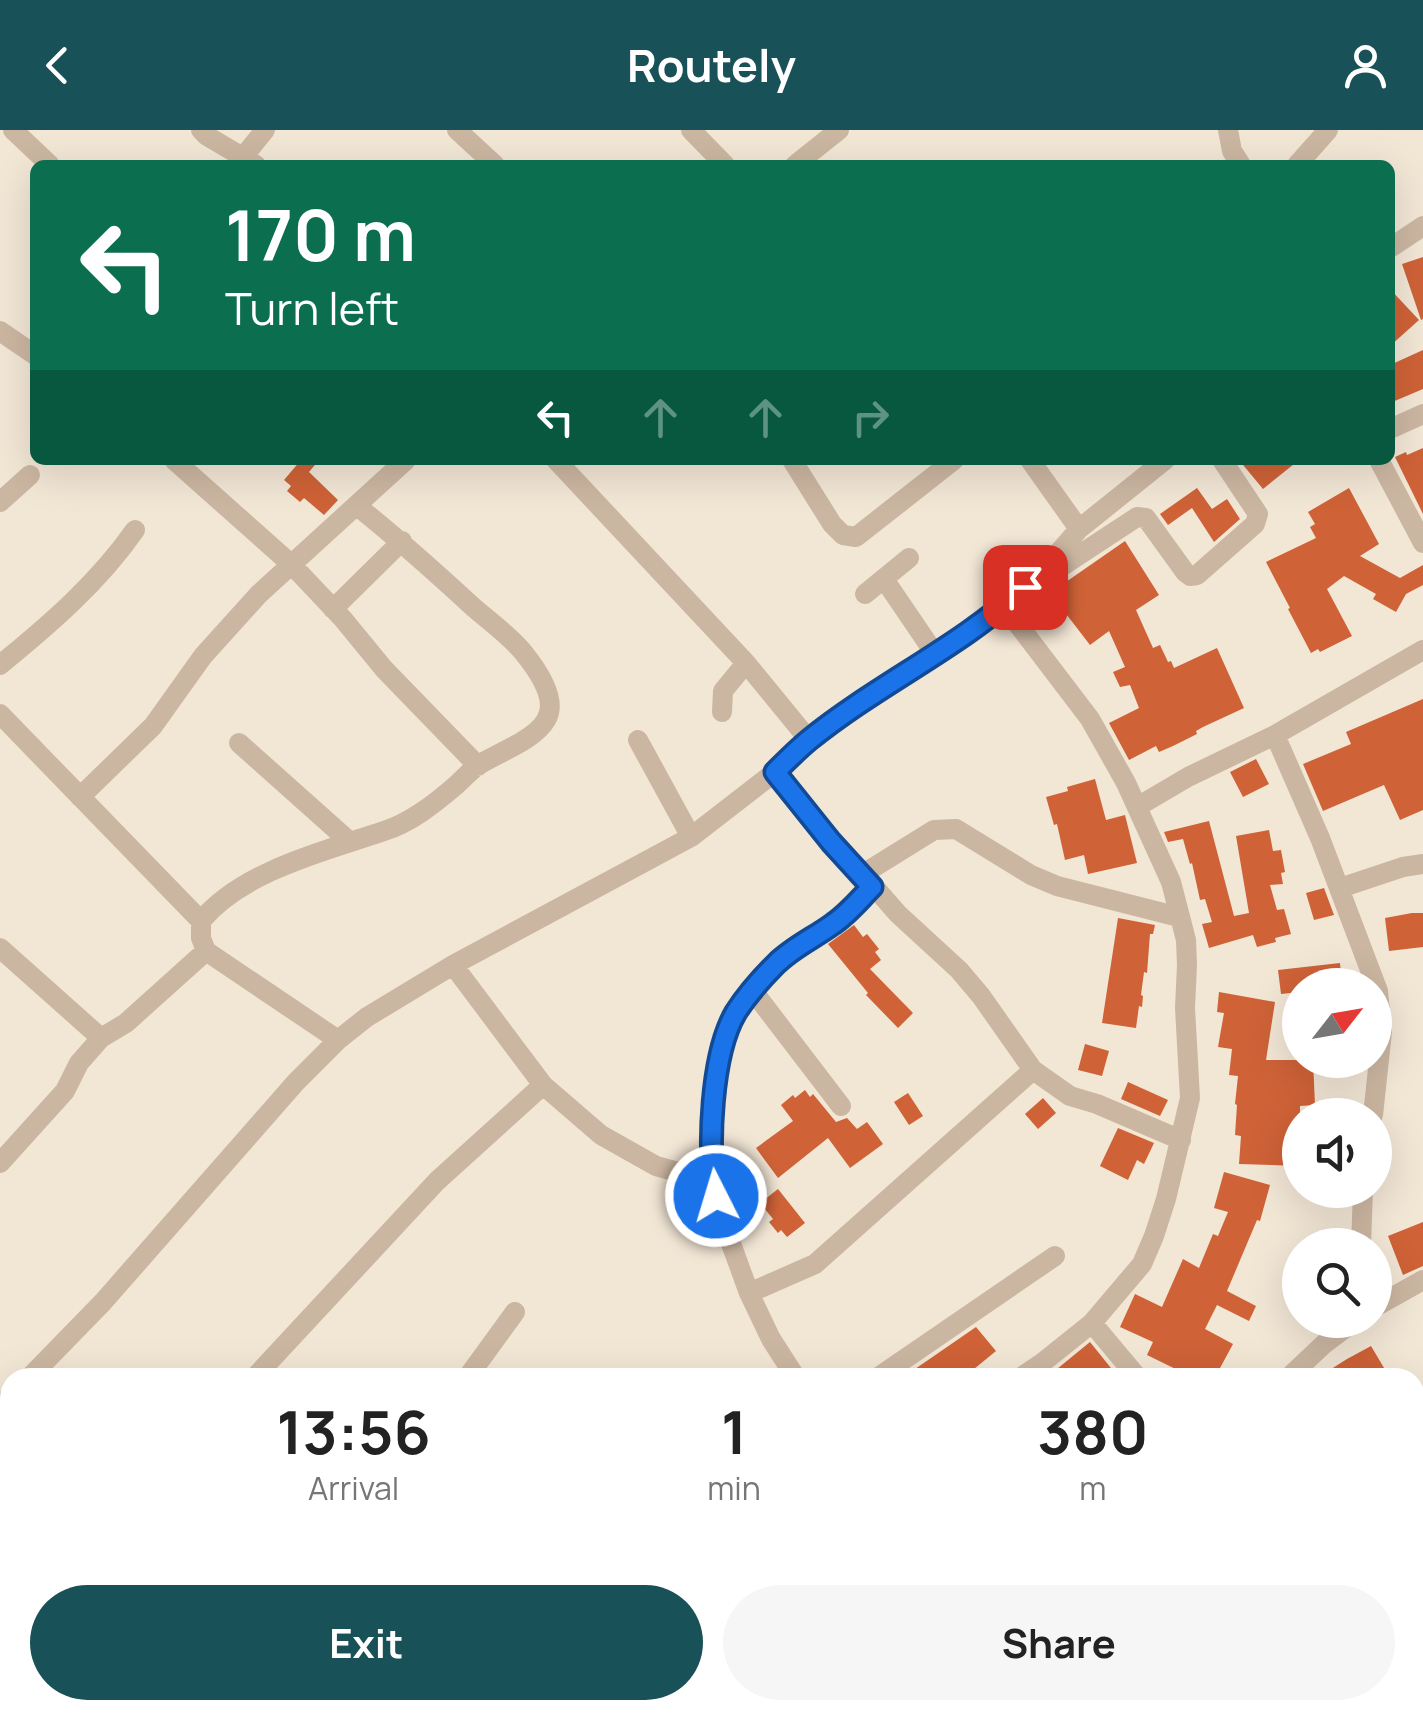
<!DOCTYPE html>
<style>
:root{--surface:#fff;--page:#f6f6f6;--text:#222;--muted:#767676;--accent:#185158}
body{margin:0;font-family:Manrope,sans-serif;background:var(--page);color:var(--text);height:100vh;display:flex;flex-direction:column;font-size:38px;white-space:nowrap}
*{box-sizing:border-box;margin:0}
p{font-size:32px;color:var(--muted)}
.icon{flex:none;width:55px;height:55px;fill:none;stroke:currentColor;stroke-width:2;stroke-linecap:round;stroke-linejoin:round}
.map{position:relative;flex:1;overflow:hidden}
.details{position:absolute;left:0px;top:1238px;width:1425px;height:352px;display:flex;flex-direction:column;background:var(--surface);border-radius:30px 30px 0 0;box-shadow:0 10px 40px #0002}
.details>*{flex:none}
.guide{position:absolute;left:30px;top:30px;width:1365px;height:305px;border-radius:15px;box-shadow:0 10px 40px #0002;background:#0b6e4f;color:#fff;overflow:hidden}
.needle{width:65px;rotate:59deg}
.tools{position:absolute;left:1282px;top:838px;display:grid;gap:20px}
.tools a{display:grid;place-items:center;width:110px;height:110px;border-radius:50%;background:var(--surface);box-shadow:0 10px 40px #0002;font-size:50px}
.pin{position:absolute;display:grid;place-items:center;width:85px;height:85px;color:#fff;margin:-42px;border-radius:20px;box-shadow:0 5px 15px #0006}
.me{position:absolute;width:110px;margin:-55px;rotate:355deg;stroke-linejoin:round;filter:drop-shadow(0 0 8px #0008)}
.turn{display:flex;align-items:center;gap:35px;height:210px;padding:0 30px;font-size:45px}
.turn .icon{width:130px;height:130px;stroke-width:2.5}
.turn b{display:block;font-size:70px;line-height:85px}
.lanes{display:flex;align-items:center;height:95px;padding:0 30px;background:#0003;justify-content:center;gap:50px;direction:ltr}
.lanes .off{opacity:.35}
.eta{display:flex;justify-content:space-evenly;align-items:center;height:170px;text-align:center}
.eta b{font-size:60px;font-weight:700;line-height:70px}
.primary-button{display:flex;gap:20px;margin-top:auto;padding:20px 30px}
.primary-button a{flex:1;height:115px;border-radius:60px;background:var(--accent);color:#fff;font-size:40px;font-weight:700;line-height:115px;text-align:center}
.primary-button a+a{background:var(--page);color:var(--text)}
header{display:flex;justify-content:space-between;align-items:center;height:130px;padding:0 30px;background:var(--accent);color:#fff;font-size:45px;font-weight:700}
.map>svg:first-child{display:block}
.building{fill:#cf6237}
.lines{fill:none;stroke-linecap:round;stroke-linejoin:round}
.minor{stroke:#cbb6a1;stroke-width:20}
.route-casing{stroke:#114b97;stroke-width:25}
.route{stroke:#1a73e8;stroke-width:18}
</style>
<header><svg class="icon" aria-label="back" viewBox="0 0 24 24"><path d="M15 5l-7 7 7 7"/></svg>Routely<svg class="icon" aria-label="person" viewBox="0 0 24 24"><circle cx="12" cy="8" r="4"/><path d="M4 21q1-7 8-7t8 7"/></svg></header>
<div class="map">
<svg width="1423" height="1589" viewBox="0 0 1423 1589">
<rect width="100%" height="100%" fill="#f2e6d5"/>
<path class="building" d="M1423,127V189L1421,190L1402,134Z
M1390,159L1419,190L1390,216Z
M1423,220V259L1390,273V235Z
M1423,318V384L1395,327L1406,322L1407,325Z
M301,330H319L309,342L338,370L324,385L304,368L300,372L287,361L291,356L284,350Z
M1239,330H1299L1263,359Z
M1197,358L1212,379L1227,369L1240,389L1214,412L1192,378L1168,395L1160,384Z
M1349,358L1379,414L1360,426L1400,448L1423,435V455L1406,464L1396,482L1373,469L1376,464L1344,446L1327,459L1352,506L1320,522L1318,519L1311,523L1288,479L1290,478L1266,432L1316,408L1310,397L1315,394L1308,382Z
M1125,411L1159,465L1136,480L1153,518L1160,515L1168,532L1171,531L1174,538L1217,518L1244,578L1203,597L1196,601L1197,604L1173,616L1159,622L1156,616L1129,630L1109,593L1139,578L1130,555L1120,557L1113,542L1125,537L1109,501L1090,515L1050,463Z
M1423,569V680L1400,690L1384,655L1323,681L1303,634L1351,614L1346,602Z
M1256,629L1269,654L1243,667L1230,642Z
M1095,649L1106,690L1125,685L1137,733L1088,744L1084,725L1065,730L1057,694L1054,695L1046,667L1068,661L1067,657Z
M1209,691L1234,786L1249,783L1236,706L1269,700L1273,721L1281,720L1285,742L1281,743L1283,754L1270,755L1277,780L1284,779L1291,804L1275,808L1276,812L1257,817L1253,805L1209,818L1202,794L1212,792L1205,769L1200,770L1192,733L1190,734L1183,709L1168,712L1164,702Z
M1324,758L1334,785L1314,790L1306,763Z
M1412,783H1423V817L1389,821L1385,788Z
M1118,788L1155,795L1153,804H1150L1147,843L1144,842L1141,865L1143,866L1142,877L1139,876L1136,898L1102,893Z
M854,795L863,807L867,804L879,819L875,822L881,830L870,839L913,883L898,898L866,865L868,863L828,814Z
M1340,833L1342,855H1300V862L1281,864L1278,840Z
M1219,862L1275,872L1266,930H1313L1315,975L1300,976V1036L1239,1034L1241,1006L1235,1005L1237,975L1235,974L1238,946L1229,945L1232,919L1218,917L1224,883L1217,882Z
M1085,914L1109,921L1102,946L1078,940Z
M1128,952L1168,970L1160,986L1121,969Z
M805,960L810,967L813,964L836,992L847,988L857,999L867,992L883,1014L850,1038L828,1008L778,1048L756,1018L793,991L781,975L793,965L795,968Z
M908,963L923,986L909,995L894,972Z
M1043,968L1056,983L1038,999L1025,984Z
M1118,998L1154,1013L1144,1034L1137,1030L1128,1050L1100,1036Z
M1224,1042L1270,1055L1260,1091L1257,1090L1227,1161L1256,1176L1249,1191L1217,1175L1205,1199L1233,1214L1220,1238L1235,1248H1194L1147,1225L1153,1212L1120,1197L1135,1164L1162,1177L1183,1129L1199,1138L1213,1104L1218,1106L1228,1082L1214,1078Z
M778,1059L805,1093L787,1107L781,1100L778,1103L769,1092L773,1089L760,1073Z
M1423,1092V1136L1403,1145L1388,1106Z
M976,1197L996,1221L963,1248H902Z
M1090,1212L1119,1248H1046Z
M1371,1216L1390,1248H1317L1347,1229Z"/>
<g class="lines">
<path class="minor" d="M13,0L50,35
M201,0L207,6L256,35
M457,0L495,35
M691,0L725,35
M1228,0L1232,21L1241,35
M243,27L265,0
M795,35L839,0
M1297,35L1328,0
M1390,118L1423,96
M0,201L35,225
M1390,299L1423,284
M174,330L292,435L343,489L384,539L478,636
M556,330L746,533L809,610
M792,330L832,394L843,405L856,407L954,330
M1030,330L1079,399
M1379,330L1423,413
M0,372L30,345
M1046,437L1055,439L1061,437L1137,387L1146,388L1185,442L1190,446L1197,445L1255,394L1258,384L1222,330
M884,449L935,524
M865,464L909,428
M1004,476L1090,589L1126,653L1171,752L1186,810L1187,835L1185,878L1190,968L1166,1069L1154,1106L1142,1134L1092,1193L1042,1233L1020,1248
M333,479L402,411
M0,535C49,495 98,453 135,400
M722,582L723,561L746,533
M0,584L201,791
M1275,605L1320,708L1378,861L1382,902L1373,985
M638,610L691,707
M239,613L350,712
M775,642L846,729L863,744L898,784L959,840L981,866L1033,940L1070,966L1097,974L1181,1010
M80,667L153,596L203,526L259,464L406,330
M1137,677L1188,647L1275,605L1423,520
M863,744L934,700L956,699L1031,745L1057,756L1179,787
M1340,758L1403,737L1423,734
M0,818L101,908
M453,835L543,955L601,1005L656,1036L674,1041L712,1045
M753,861L841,976
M338,910L206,821L201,808V791C242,741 325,721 384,701C410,693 434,674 454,657C462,650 469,642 477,636C495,624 535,610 546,590C559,569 536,538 523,522C509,505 489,491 472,476C434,441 397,408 357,376
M0,1033L65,961L79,933L101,908L126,893L206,821
M1361,1115L1363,1060
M749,1163L815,1134L1033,940
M1375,1177L1423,1150
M1092,1193L1138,1248
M29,1248L103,1172L296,952L338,910L367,887L453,835L691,707L775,642L809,610L1004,476L1046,437L1079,399L1165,330
M254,1248L437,1051L543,955
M467,1248L515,1182
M796,1248L771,1209L749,1163L721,1086L712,1045V990L720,927L735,885L764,847L794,818L837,792L872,757
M877,1248L1055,1126
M1288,1248L1324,1214L1356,1190
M0,1276L10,1266
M0,1320L10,1330
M1415,1369L1423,1360
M0,1378L10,1369
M0,1545L10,1553
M42,1580L53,1589
M280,1580L288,1589
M991,1580L997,1589
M1242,1580L1247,1589
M212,1589L222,1580
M480,1589L499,1580
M832,1589L844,1580
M1175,1589L1191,1580"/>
</g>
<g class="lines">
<defs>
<path id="route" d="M716,1066C707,1019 711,924 736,882C747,865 762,848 776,834C793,817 814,808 833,794C848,784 860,769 872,757L831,712L775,642C786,631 797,620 809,610C878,554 960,517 1025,457"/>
</defs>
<use href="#route" class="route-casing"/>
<use href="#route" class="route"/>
</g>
</svg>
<div class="tools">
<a><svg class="needle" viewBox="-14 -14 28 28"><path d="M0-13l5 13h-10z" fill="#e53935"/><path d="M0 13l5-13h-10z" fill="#767676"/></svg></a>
<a><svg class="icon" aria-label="sound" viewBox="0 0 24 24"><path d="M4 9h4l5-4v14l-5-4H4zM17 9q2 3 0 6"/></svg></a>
<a><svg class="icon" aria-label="search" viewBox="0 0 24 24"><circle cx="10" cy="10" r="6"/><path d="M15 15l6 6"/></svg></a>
</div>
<div class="pin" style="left:1025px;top:457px;background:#d93025"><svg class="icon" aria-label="arrive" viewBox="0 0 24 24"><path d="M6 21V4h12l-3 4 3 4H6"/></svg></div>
<svg class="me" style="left:716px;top:1066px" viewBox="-20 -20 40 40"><circle r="17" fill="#1a73e8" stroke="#fff" stroke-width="3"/><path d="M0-11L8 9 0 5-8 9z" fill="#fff"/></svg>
<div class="guide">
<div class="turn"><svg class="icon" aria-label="left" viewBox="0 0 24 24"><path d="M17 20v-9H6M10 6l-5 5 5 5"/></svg><div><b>170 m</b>Turn left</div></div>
<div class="lanes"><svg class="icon" aria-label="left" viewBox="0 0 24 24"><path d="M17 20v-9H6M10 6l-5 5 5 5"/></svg><svg class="icon off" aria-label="ahead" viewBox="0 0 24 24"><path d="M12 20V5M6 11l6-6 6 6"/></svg><svg class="icon off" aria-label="ahead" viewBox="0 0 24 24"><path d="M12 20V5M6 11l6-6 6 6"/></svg><svg class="icon off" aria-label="right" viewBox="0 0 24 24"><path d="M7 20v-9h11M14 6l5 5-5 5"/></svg></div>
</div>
<section class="details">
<div class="eta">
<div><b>13:56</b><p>Arrival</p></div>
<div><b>1</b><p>min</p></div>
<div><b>380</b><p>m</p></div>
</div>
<div class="primary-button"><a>Exit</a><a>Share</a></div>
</section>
</div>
